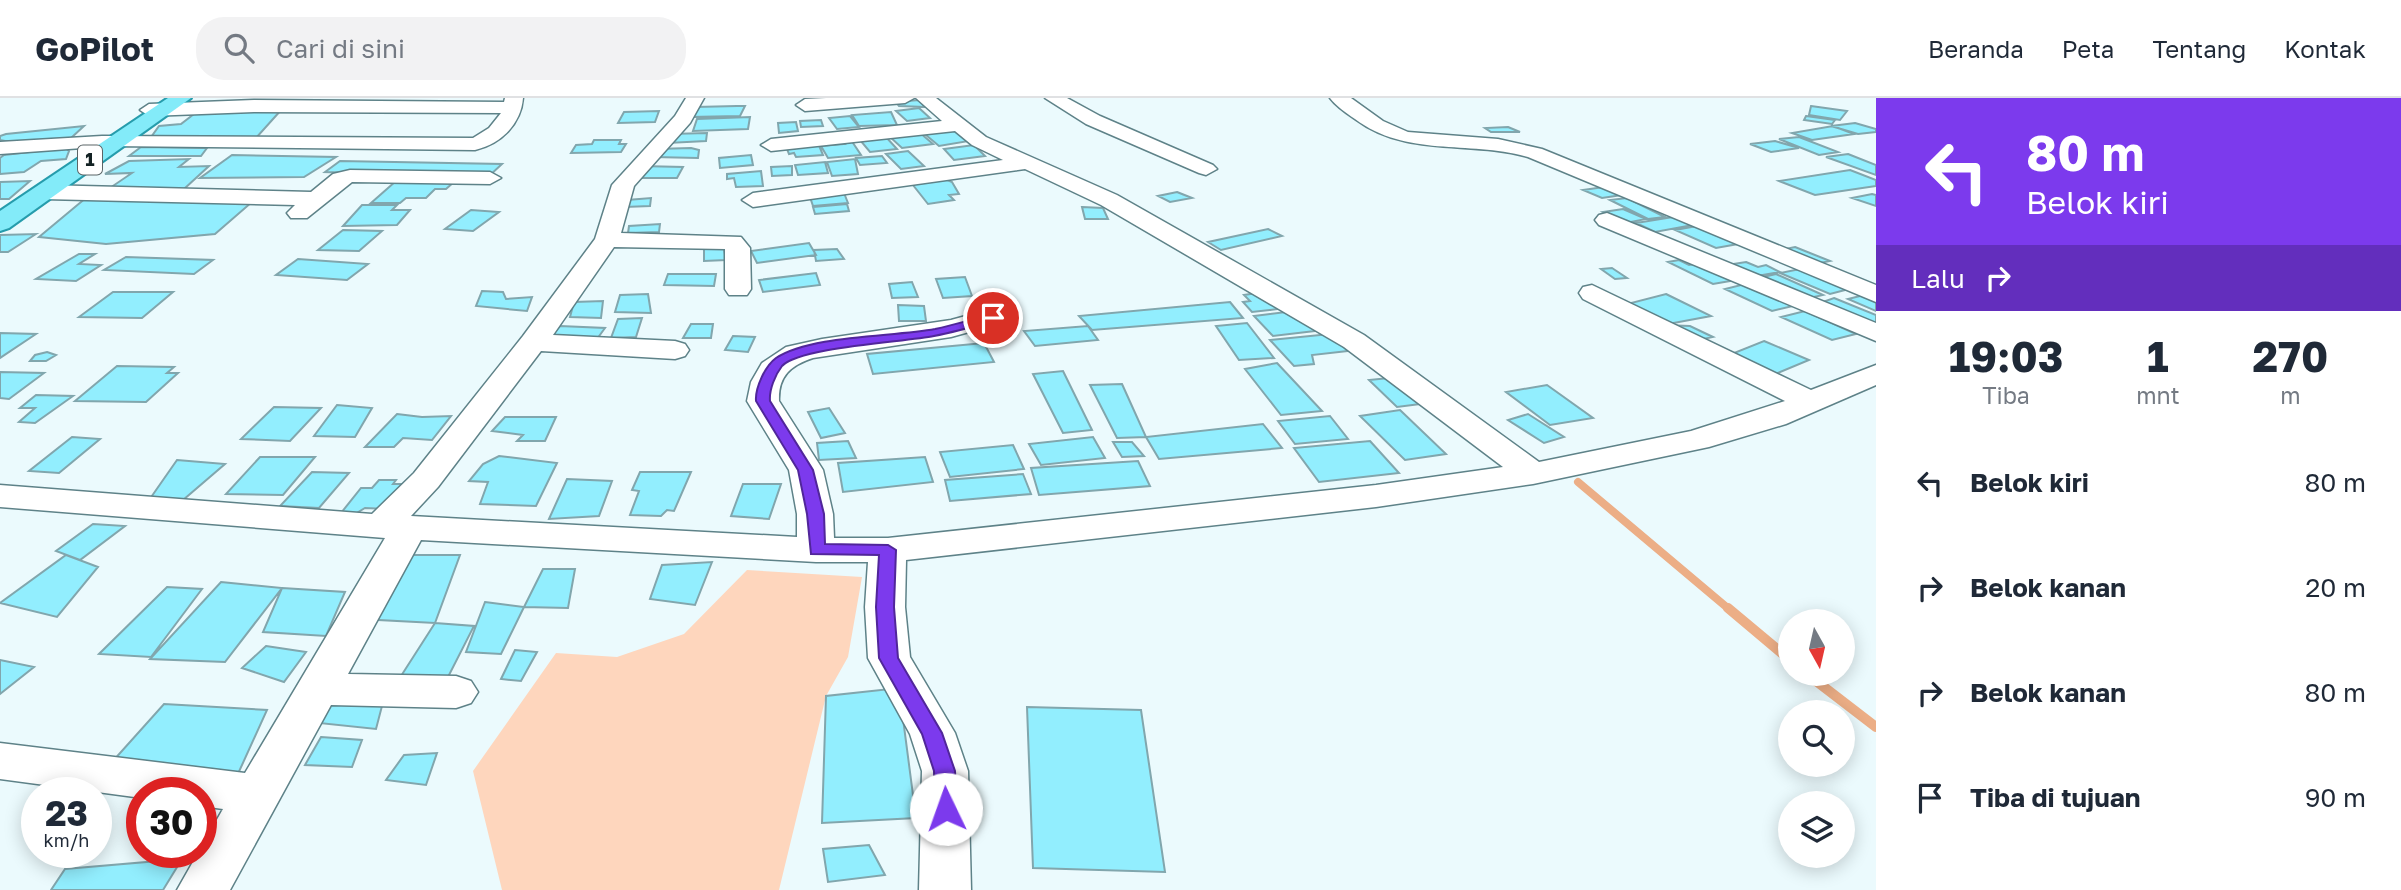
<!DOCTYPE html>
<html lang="id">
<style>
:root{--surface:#fff;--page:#f2f2f3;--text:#1f2937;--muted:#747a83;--line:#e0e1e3}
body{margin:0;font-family:"Golos Text",sans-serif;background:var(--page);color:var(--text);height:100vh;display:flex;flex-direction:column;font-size:26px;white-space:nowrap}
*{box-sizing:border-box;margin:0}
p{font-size:23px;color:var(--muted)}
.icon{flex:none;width:38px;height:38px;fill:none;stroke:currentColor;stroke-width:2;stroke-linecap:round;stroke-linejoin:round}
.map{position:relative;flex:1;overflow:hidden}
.panel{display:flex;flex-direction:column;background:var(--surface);width:525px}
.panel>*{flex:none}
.top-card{background:#7c3aed;color:#fff;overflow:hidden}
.needle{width:46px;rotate:172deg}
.controls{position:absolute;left:1778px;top:511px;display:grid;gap:14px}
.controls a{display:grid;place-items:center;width:77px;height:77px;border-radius:50%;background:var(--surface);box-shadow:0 4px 18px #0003;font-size:35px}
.speed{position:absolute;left:21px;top:679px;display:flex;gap:14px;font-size:35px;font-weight:700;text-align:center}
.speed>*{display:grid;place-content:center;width:91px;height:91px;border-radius:50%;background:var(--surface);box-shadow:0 4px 18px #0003;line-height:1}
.speed small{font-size:18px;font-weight:400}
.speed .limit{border:10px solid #d22;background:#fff;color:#111}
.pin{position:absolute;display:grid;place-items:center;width:60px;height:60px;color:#fff;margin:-30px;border:4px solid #fff;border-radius:50%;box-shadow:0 2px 7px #0007}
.me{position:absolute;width:77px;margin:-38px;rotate:357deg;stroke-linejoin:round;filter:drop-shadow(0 0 5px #0008)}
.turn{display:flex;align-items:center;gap:24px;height:147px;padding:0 35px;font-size:32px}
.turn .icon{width:91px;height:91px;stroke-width:2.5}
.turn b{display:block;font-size:49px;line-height:60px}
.then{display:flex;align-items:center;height:66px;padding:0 35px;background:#0003;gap:14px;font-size:26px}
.eta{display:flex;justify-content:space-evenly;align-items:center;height:119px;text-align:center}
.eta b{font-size:42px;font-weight:700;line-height:49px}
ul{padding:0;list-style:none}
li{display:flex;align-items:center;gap:21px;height:105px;padding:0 35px}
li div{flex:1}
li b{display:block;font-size:26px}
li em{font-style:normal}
header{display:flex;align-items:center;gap:42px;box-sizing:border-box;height:98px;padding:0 35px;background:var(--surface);border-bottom:2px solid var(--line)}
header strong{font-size:33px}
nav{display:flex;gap:38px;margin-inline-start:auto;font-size:24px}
.search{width:490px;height:63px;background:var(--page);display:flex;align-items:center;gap:18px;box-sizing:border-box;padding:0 24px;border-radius:28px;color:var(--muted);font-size:26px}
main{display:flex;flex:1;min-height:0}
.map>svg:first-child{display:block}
.green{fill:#fed6bd}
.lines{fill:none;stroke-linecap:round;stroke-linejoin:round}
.stream-far1{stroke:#ecae86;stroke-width:8}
.stream{stroke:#ecae86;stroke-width:10}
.building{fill:#92eefe;stroke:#81a6ad;stroke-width:2}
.minor-casing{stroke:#5e8288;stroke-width:3}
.major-casing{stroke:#269cac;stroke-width:4}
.minor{fill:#fff;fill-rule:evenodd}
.major{fill:#83ebf9;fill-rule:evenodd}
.route{fill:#7c3aed;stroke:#51269a;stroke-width:2}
.labels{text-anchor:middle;stroke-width:7;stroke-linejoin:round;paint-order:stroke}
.shield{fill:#fff;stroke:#5a6466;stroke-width:2}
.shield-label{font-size:18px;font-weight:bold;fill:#132224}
</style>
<header>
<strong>GoPilot</strong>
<div class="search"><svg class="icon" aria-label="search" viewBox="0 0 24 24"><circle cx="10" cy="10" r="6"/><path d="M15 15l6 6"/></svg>Cari di sini</div>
<nav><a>Beranda</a><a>Peta</a><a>Tentang</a><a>Kontak</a></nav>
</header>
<main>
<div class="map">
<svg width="1876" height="792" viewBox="0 0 1876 792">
<rect width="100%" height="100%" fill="#ebfafd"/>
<path class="green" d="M747,472L862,479L848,559L826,598L779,792H502L473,673L556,555L617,559L684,536Z"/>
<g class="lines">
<path class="stream-far1" d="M1578,384L1730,512"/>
<path class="stream" d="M1728,510L1790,562
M1807,576L1876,629"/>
</g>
<path class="building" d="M919,2L925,9L899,8L896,4Z
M737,8H745L740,18L689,19L695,9Z
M1811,8L1847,13L1840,22L1809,17Z
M919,10L930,20L907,23L896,13Z
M282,11L256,40L149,42L159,28L181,26L194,16Z
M659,13L655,24L618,25L624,14Z
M891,14L897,27L859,28L852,17Z
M850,18L859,29L837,31L829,20Z
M1806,18L1835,22L1832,26L1804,22Z
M750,19L748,31L693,33L697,21Z
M821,22L823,28L801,29L800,23Z
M796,24L798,33L779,35L778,25Z
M1855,25L1876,31V34L1858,36L1831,28Z
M84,28L71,40L15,45L0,42V38L6,36Z
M950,28L969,43L939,48L920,32Z
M1833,28L1854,36L1812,42L1792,35Z
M1508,29L1520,34H1491L1485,30Z
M919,34L933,46L902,50L889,38Z
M707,35L706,43L668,45L670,36Z
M849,39L861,57L828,60L821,48L845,46L841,40Z
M886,39L897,51L870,54L860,42Z
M1799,39L1838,54L1819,57L1779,41Z
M594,42H621L619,46H626L621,54L571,55L576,47L592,46Z
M1775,43L1799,50L1771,54L1750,46Z
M818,45L823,57L796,59L794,55L789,56L787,51H794L792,47Z
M974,47L985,58L954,62L944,51Z
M141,49L207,50L201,58H129Z
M65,50L69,53L66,61L41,63L24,74L0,76V60L4,57Z
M691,50L699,52L698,60L654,59L656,51Z
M908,53L924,68L901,71L886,56Z
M1848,56L1876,67V77L1826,59Z
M232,57L336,59L304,79L200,80Z
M751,57L753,67L720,70L719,60Z
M882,58L887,65L860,67L856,60Z
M189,61L179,69L209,68L184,91L104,94L132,75L105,76L129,63Z
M855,61L858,76L832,78L827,64Z
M340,63L502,66L488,79L325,74Z
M825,64L828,75L798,77L795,67Z
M640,68L683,69L677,80H633Z
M792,68V77L772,78L771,69Z
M1850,72L1876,82V88L1815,97L1779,83Z
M761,73L763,88L736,89L734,80L727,81V76Z
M945,81L952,84L959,96L949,97L954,102L928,106L909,82Z
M30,83L9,101H0V84Z
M396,83L454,84L446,91H435L426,100H406L400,105H371Z
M1604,89L1622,97L1602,100L1583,92Z
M1177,94L1192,100L1170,104L1158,98Z
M844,95L848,105L813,108L810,99Z
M1872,96L1876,97V108L1852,100Z
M87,99L252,104L215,136L106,146L39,139Z
M651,100L650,108L625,109L627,102Z
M1627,100L1665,119L1648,121L1610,102Z
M847,106L849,113L815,116L813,109Z
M362,107H397L392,112H410L397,127L343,128Z
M1082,109L1103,110L1108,121H1085Z
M1623,111L1646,121L1626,125L1603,114Z
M471,112L499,114L473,133L445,131Z
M1673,119L1693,127L1655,134L1636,125Z
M660,126L659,134L628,135L629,128Z
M1697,128L1738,146L1716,150L1675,132Z
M1268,131L1282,138L1221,152L1208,144Z
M343,132L382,133L359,153L318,152Z
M36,136L8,154H0V137Z
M809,145L816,157L757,165L751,153Z
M1795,149L1830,163L1810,167L1776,153Z
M704,150L724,151L726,162L704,163Z
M837,151L844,161L816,163L814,152Z
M79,156H95L79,166L101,167L76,183L36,181Z
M126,159L213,162L194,176L104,172Z
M298,161L368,166L347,182L276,177Z
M1679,162L1689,167L1701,165L1736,182L1713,186L1668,164Z
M1746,164L1758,169L1766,167L1780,174L1751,179L1727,167Z
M1612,170L1627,180L1615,181L1601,171Z
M1800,171L1849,191L1830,196L1780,175Z
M816,175L820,187L763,194L759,182Z
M668,176H716L714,188L664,187Z
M1776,176L1823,197L1805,201L1759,180Z
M965,179L972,198L943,200L936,181Z
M912,184L918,199L892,200L889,186Z
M1745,186L1793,208L1772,213L1725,191Z
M482,193L503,194L506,201L532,199L527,213L476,208Z
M113,194H173L142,220L79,219Z
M1257,195L1286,210L1252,214L1243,204L1250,203L1244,197Z
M648,196L651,215L615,214L620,197Z
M1666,196L1711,218L1663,227L1627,206Z
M1864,197L1876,202V213L1848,201Z
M1834,200L1876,217V227L1817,206Z
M603,203L601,220L570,219L574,204Z
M1230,204L1243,220L1092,232L1079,218Z
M898,207L924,208L926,223H899Z
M1294,213L1315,233L1273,238L1254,218Z
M1805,213L1856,236L1832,242L1781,219Z
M642,220L636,239L611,240L618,221Z
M1247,225L1274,260L1239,262L1216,228Z
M691,226H713L711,240H683Z
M1663,227L1690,228L1713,239L1694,243Z
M560,228L605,230L594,245L546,243Z
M1088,228L1098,242L1035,248L1024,233Z
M0,235L36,236L0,260Z
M1330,236L1348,253L1312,257L1314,266L1294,268L1270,242Z
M733,238L755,239L748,254L725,252Z
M1764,243L1809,262L1773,277L1729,257Z
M984,245L994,264L873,276L867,256Z
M47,254L56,257L46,263H30L35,257Z
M1277,265L1322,313L1281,317L1245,271Z
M117,268L174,269L167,275H178L146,304L75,303Z
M1063,273L1092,332L1063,335L1033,276Z
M0,274L44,275L9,301L0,300Z
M1399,279L1428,305L1397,309L1369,282Z
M1122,286L1146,339L1117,340L1090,287Z
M1547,287L1593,320L1550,327L1506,294Z
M36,297L73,298L35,325L19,324L35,310H20Z
M337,307L372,310L355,339L314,338Z
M274,309L321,310L290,343L241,341Z
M829,310L845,335L821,340L808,314Z
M1400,312L1446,356L1405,362L1360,318Z
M397,316L422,319L451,318L432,342L403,340L394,349H365Z
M1528,316L1564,339L1544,345L1508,322Z
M1330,318L1348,341L1295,346L1278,323Z
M505,319H556L545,343H517L523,337L492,333Z
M1263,326L1282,350L1159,361L1146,339Z
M72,339L100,341L59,375L29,373Z
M1093,339L1105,360L1041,367L1029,346Z
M848,343L856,360L819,362L817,345Z
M1370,343L1399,375L1319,384L1294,350Z
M1113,344H1132L1144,358L1122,359Z
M1013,347L1024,371L950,379L940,354Z
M499,358L557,365L536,408L480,406L488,384L469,383L483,366Z
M260,359H315L283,397L226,396Z
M925,359L933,384L843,394L838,365Z
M177,362L225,366L183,402L147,405Z
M1138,363L1150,388L1039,397L1031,370Z
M312,374L349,375L319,410L280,408Z
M640,374H691L674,413L667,412L661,418L630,417L639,393L632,392Z
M1023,376L1031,396L950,403L945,382Z
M567,381L612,383L599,418L549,421Z
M379,382H396L393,386H404L387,411L365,410L355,416L341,415L361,390H372Z
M743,386H781L769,421L731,418Z
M93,426L125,428L80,462L56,453Z
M66,457L98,469L57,519L0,505Z
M410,457H460L435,525L360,521Z
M712,464L695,507L650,501L662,467Z
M543,471H575L568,510L524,509Z
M221,484L282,490L225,564L150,561Z
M167,489L202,491L151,559L99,556Z
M282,490L345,494L326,538L263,534Z
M485,504L524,509L501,556L466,554Z
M435,525L474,528L447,581L401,578Z
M266,548L306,554L284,584L242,570Z
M515,552L537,554L521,583L501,581Z
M0,562L34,569L0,596Z
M899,590L916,720L822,725L826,598Z
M332,603L382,608L376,631L319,625Z
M164,606L267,612L237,678L112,664Z
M1027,609L1141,612L1165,774L1033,770Z
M321,639L362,642L352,669L305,667Z
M437,655L426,687L386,682L404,657Z
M869,747L885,777L828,784L823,751Z
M182,761L163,792H51L65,771Z"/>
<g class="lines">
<defs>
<path id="minor" d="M505,0H523C521,26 501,46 475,52L110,48L0,56V44L102,38L473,40L489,30L501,15L254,14L149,18L140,12L149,6L254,2L504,4Z
M686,0H704L690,25L634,88L621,135L741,139L750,150L751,191L747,197H729L725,191V151L614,149L553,237L675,243L685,246L689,252L685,258L675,261L541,253L438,389L411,418L797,439V416L789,372L747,303L751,284L762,265L786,249L822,241L951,222L1006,207L1016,209L1020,215L1016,221L951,239L813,260C791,267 778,278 779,303L823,372L833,416L834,440H888L1376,387L1503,369L1344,249L1101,107L1025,71L753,109L742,102L753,95L1003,62L972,47L955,33L771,53L761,47L771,41L942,23L916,0H936L986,39L1117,97L1364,237L1539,364L1691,333L1785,303L1583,201L1579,195L1583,189L1592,187L1811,292L1876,267V287L1786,326L1709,349L1533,386L1376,409L906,462L905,509L910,559L955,635L968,673L971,792H919L922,673L910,636L868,560L865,509L868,464H816L421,442L348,576L456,578L471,583L478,594L471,605L456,610L331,607L230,792H177L223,711L201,708V695H142V700L0,681V645L245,675L385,440L0,409V387L372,416L414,375L523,238L595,141L612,87L675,18Z
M826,0H914L905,5L805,13L796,7L805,1Z
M1045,0H1067L1100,18L1213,67L1217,71L1206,77L1199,75L1086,26Z
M1330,0H1351L1383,23L1408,34L1498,41L1542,51L1876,187V204L1528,59C1469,42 1407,60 1355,21C1346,15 1336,8 1330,0Z
M350,72L490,74L501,80L490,86L352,84L307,120H291L287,115L295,107L44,101L33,94L44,87L311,94L333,76Z
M1607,115L1876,225V243L1599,127L1595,122L1599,117Z"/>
<path id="major" d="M168,0H191L9,130L0,133V113Z"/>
</defs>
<use href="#minor" class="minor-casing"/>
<use href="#major" class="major-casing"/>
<use href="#minor" class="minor"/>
<use href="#major" class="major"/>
</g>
<path class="route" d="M993,216L997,217V222C976,228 955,234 934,238C905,244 800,249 782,268C775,277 769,292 770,303L813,372L824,416L825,446L888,447L896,452L894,509L898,560L942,635L955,673L957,711L954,718L946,721L939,718L935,711L934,673L922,636L879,560L876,509L879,457L811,456L807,416L798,372L756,303C755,290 765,268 776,260C811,237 892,239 935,231C954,227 973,221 993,216Z"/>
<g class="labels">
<rect class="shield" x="78" y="47.5" width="24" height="29" rx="5"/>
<g class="shield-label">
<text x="90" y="68">1</text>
</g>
</g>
</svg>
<div class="controls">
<a><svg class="needle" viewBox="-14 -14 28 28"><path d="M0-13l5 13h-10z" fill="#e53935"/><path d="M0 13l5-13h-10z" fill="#747a83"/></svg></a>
<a><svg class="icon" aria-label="search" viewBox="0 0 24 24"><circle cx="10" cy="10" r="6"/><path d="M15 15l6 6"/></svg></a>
<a><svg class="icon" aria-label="layers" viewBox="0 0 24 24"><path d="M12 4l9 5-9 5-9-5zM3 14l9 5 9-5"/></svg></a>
</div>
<div class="speed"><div>23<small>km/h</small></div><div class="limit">30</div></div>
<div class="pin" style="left:993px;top:220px;background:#d93025"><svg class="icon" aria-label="arrive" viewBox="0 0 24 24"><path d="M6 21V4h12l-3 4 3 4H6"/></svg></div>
<svg class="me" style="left:946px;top:711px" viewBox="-20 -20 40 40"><circle r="19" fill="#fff"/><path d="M0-13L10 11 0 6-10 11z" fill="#7c3aed"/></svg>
</div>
<section class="panel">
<div class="top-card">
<div class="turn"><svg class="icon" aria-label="left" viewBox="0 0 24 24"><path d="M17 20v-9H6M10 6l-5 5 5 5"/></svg><div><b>80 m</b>Belok kiri</div></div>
<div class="then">Lalu<svg class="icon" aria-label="right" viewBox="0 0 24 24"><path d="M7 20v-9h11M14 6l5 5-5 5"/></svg></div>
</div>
<div class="eta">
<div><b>19:03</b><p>Tiba</p></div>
<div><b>1</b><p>mnt</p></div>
<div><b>270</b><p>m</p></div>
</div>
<ul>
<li><svg class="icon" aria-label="left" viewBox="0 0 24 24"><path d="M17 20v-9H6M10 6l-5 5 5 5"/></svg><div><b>Belok kiri</b></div><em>80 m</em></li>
<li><svg class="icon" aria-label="right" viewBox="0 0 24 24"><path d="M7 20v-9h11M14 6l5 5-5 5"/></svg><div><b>Belok kanan</b></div><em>20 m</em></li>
<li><svg class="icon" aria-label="right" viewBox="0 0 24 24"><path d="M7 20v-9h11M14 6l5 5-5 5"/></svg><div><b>Belok kanan</b></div><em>80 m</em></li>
<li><svg class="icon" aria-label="arrive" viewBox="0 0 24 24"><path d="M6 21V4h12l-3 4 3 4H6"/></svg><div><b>Tiba di tujuan</b></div><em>90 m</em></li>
</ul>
</section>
</main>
